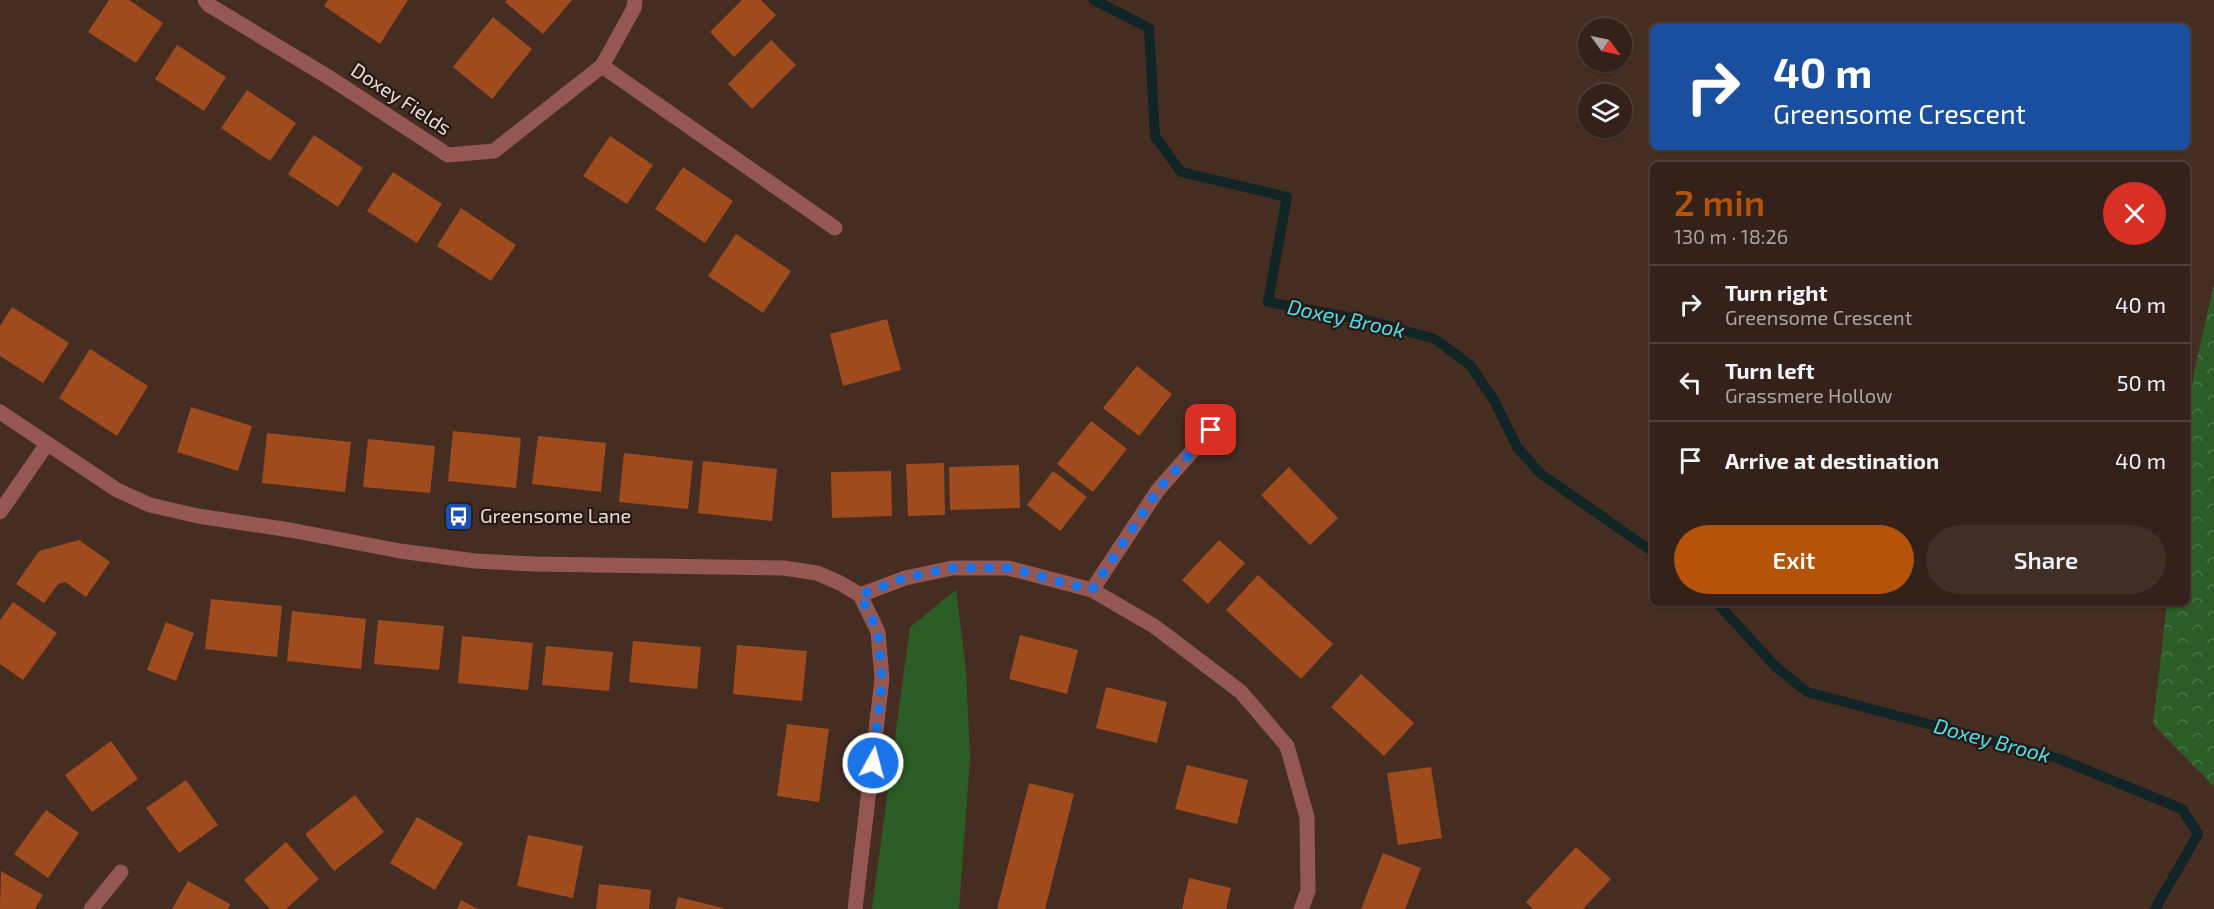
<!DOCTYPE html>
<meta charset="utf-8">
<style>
:root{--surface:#34221a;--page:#3f2f27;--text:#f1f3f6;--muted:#a9a4a2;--line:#4e3f39;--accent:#b45309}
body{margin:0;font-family:"Exo 2",sans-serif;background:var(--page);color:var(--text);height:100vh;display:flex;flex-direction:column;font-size:22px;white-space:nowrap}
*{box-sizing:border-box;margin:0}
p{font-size:20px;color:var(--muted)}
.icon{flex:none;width:33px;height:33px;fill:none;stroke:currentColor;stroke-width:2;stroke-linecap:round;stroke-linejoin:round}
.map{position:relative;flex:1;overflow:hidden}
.drawer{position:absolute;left:1650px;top:162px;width:540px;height:444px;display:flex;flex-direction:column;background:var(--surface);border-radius:9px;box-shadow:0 2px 4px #0004,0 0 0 2px var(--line)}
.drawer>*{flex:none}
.top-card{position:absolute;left:1650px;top:24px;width:540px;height:126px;border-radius:9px;box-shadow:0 2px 4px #0004,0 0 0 2px var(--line);background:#1a4fa0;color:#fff;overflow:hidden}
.needle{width:39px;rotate:123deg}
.fabs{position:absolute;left:1578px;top:18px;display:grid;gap:12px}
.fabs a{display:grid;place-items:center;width:54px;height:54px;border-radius:50%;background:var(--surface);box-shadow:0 2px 4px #0004,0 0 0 2px var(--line);font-size:30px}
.pin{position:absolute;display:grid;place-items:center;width:51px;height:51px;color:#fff;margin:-26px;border-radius:12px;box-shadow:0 3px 9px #0006}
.me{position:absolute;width:66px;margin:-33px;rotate:7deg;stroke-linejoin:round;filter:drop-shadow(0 0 4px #0008)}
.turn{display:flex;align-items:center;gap:21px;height:126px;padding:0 24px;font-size:27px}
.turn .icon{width:78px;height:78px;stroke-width:2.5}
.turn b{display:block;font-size:42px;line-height:51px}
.round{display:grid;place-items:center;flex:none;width:63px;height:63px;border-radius:32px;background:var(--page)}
.overview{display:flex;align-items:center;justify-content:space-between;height:102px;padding:0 24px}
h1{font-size:36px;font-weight:600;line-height:45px;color:var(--accent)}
.cta{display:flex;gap:12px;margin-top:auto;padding:12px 24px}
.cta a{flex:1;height:69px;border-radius:36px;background:var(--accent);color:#fff;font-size:24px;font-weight:600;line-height:69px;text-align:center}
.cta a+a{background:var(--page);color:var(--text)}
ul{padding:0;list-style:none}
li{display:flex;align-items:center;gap:18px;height:78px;padding:0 24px;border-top:2px solid var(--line)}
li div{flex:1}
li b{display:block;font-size:22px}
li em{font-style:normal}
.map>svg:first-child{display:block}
.grass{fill:#2d5d26}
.park{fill:url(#park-crowns)}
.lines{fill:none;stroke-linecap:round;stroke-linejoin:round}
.stream{stroke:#112426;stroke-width:10}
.building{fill:#9f4b1e}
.minor{stroke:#955752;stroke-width:15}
.route{stroke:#1a73e8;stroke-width:10;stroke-dasharray:0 18}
.labels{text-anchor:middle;stroke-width:4.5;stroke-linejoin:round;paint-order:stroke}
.street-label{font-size:20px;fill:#ecdbd4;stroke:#241914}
.poi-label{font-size:20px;fill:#ecdbd4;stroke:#241914;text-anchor:start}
.water-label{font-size:21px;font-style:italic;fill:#4be0ed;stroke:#241914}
</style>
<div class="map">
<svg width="2214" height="909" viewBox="0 0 2214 909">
<defs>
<pattern id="park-crowns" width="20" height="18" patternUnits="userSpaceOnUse" patternTransform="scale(1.5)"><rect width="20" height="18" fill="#2d5d26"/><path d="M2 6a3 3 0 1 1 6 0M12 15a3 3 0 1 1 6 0" fill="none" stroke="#4c7445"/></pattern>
</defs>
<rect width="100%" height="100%" fill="#462d22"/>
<path class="grass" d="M956,590L966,671L970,758L959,909H872L910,627Z"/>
<path class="park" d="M2214,284V787L2153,724L2167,603H2187V428L2194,372Z"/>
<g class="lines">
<path class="stream" d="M1094,0L1149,28L1155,136L1181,172L1287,197L1268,302L1370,321L1435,339L1470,365L1494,400L1517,447L1541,474L1653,552
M1717,603L1776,667L1807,692L2057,758L2182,809L2198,834L2155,909"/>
</g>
<path class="building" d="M109,0H129L163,23L136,63L88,32Z
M328,0H408L380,44L324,6Z
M507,0H572L543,34L505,2Z
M742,0H761L776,15L734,57L710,32Z
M493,17L532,49L492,99L453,67Z
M771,40L796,65L752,109L728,84Z
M177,45L226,77L204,111L155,79Z
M247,90L296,123L270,161L221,128Z
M314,135L363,168L338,207L288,174Z
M610,136L653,165L627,204L583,176Z
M683,167L733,201L705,243L655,209Z
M393,172L442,204L417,243L367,211Z
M461,208L516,245L491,281L437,246Z
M736,234L791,271L763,313L708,276Z
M12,307L69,343L43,383L0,356V326Z
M887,319L901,370L843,386L830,334Z
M90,349L148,386L117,436L59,398Z
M1137,366L1172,394L1139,436L1103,408Z
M191,407L252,426L238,471L177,452Z
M1091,421L1127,449L1093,492L1057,464Z
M453,431L521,438L516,488L448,481Z
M267,433L351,442L345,492L262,483Z
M538,436L606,443L601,492L532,484Z
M368,439L435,446L430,493L363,487Z
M624,453L693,461L688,509L619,502Z
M703,461L777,469L772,521L698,513Z
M944,463L945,515L908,516L906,464Z
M1019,465L1020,508L950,510L949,467Z
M1289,467L1338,518L1310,545L1261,495Z
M891,471L892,516L832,518L831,472Z
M1053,471L1087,497L1060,531L1027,505Z
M79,540L110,562L86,597L65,582L58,584L44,603L16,584L39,551Z
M1219,540L1245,563L1208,604L1182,580Z
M1258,575L1333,644L1301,679L1226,610Z
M211,599L282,606L277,657L205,649Z
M13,602L57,633L23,680L0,664V620Z
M292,611L366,619L361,669L287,661Z
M378,620L444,626L439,670L374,664Z
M166,622L194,633L176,681L147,670Z
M1020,635L1078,650L1067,694L1009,679Z
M462,636L533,643L528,690L458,683Z
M633,641L701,647L697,689L629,682Z
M737,645L807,651L802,701L733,694Z
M546,646L613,652L609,691L542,685Z
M1361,674L1414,723L1384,756L1331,707Z
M1106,687L1167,702L1157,743L1096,728Z
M787,724L829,729L819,802L777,796Z
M111,741L138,779L92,812L65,775Z
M1187,765L1248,780L1237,824L1175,809Z
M1431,767L1442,838L1398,845L1387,773Z
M186,780L218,825L179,853L146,808Z
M1029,783L1074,794L1045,909H997Z
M355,795L384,832L334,871L305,834Z
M46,810L79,833L48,878L14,854Z
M417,817L463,843L435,890L390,863Z
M528,835L583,846L573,898L517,886Z
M286,842L319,879L286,909H270L244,880Z
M1576,847L1611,879L1583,909H1533L1526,902Z
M1383,853L1421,868L1405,909H1361Z
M1,871L43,895L35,909H0Z
M1189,878L1231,888L1226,909H1182Z
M188,881L230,904L228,909H172Z
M599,884L651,890L649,909H596Z
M678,897L723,908V909H675Z
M461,900L478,909H457Z"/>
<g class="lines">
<path class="minor" d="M205,0L209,5L330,78L448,155L494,151L602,66L835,228
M602,66L634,8L635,0
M0,412L117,490L150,505L198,516L290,530L400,551L475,561L534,564L784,568L817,573L840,583L860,595L878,632L882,679L855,909
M0,512L47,444
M1092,590L1158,490L1224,415
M860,595L905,578L952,568H1008L1092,590L1154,626L1241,692L1287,746L1307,817L1308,891L1301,909
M91,909L121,872"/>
</g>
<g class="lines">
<path class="route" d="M873,763L882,679L878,632L860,595L904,578L952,568H1008L1092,590L1158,490L1211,430"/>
</g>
<defs>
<symbol id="bus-square" viewBox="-11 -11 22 22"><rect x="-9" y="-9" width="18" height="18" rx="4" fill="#1a4fb4" stroke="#241914"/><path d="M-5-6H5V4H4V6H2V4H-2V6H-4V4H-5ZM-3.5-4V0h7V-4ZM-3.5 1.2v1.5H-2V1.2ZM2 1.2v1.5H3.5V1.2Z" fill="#fff"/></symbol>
</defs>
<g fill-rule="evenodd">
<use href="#bus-square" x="442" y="500" width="33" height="33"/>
</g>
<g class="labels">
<g class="street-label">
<text transform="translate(401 99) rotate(33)" y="7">Doxey Fields</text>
</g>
<g class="poi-label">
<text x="480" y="523">Greensome Lane</text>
</g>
<g class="water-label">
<text transform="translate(1346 319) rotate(12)" y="7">Doxey Brook</text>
<text transform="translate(1992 741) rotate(15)" y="7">Doxey Brook</text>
</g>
</g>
</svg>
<div class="fabs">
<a><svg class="needle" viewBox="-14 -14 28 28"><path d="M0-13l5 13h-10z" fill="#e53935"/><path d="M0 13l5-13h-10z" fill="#a9a4a2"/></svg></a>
<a><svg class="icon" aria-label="layers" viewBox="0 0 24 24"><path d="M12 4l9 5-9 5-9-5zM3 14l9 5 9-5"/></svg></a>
</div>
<div class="pin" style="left:1211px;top:430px;background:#d93025"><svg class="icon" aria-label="arrive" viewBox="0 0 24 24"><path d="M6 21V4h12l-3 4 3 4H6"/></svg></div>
<svg class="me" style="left:873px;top:763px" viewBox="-20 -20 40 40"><circle r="17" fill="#1a73e8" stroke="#fff" stroke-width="3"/><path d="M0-11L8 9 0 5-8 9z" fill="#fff"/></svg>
<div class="top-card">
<div class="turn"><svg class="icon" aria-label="right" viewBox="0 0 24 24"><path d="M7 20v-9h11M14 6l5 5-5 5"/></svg><div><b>40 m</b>Greensome Crescent</div></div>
</div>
<section class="drawer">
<div class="overview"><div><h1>2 min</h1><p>130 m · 18:26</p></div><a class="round" style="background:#d93025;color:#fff"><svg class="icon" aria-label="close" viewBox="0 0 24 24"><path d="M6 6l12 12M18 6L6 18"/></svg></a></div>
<ul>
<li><svg class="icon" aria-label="right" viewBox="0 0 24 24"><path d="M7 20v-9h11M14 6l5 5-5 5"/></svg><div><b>Turn right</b><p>Greensome Crescent</p></div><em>40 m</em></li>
<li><svg class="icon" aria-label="left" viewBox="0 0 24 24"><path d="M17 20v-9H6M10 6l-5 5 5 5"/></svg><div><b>Turn left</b><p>Grassmere Hollow</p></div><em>50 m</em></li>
<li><svg class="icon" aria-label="arrive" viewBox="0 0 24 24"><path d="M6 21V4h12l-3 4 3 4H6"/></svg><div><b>Arrive at destination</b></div><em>40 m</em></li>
</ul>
<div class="cta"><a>Exit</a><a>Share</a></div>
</section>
</div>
